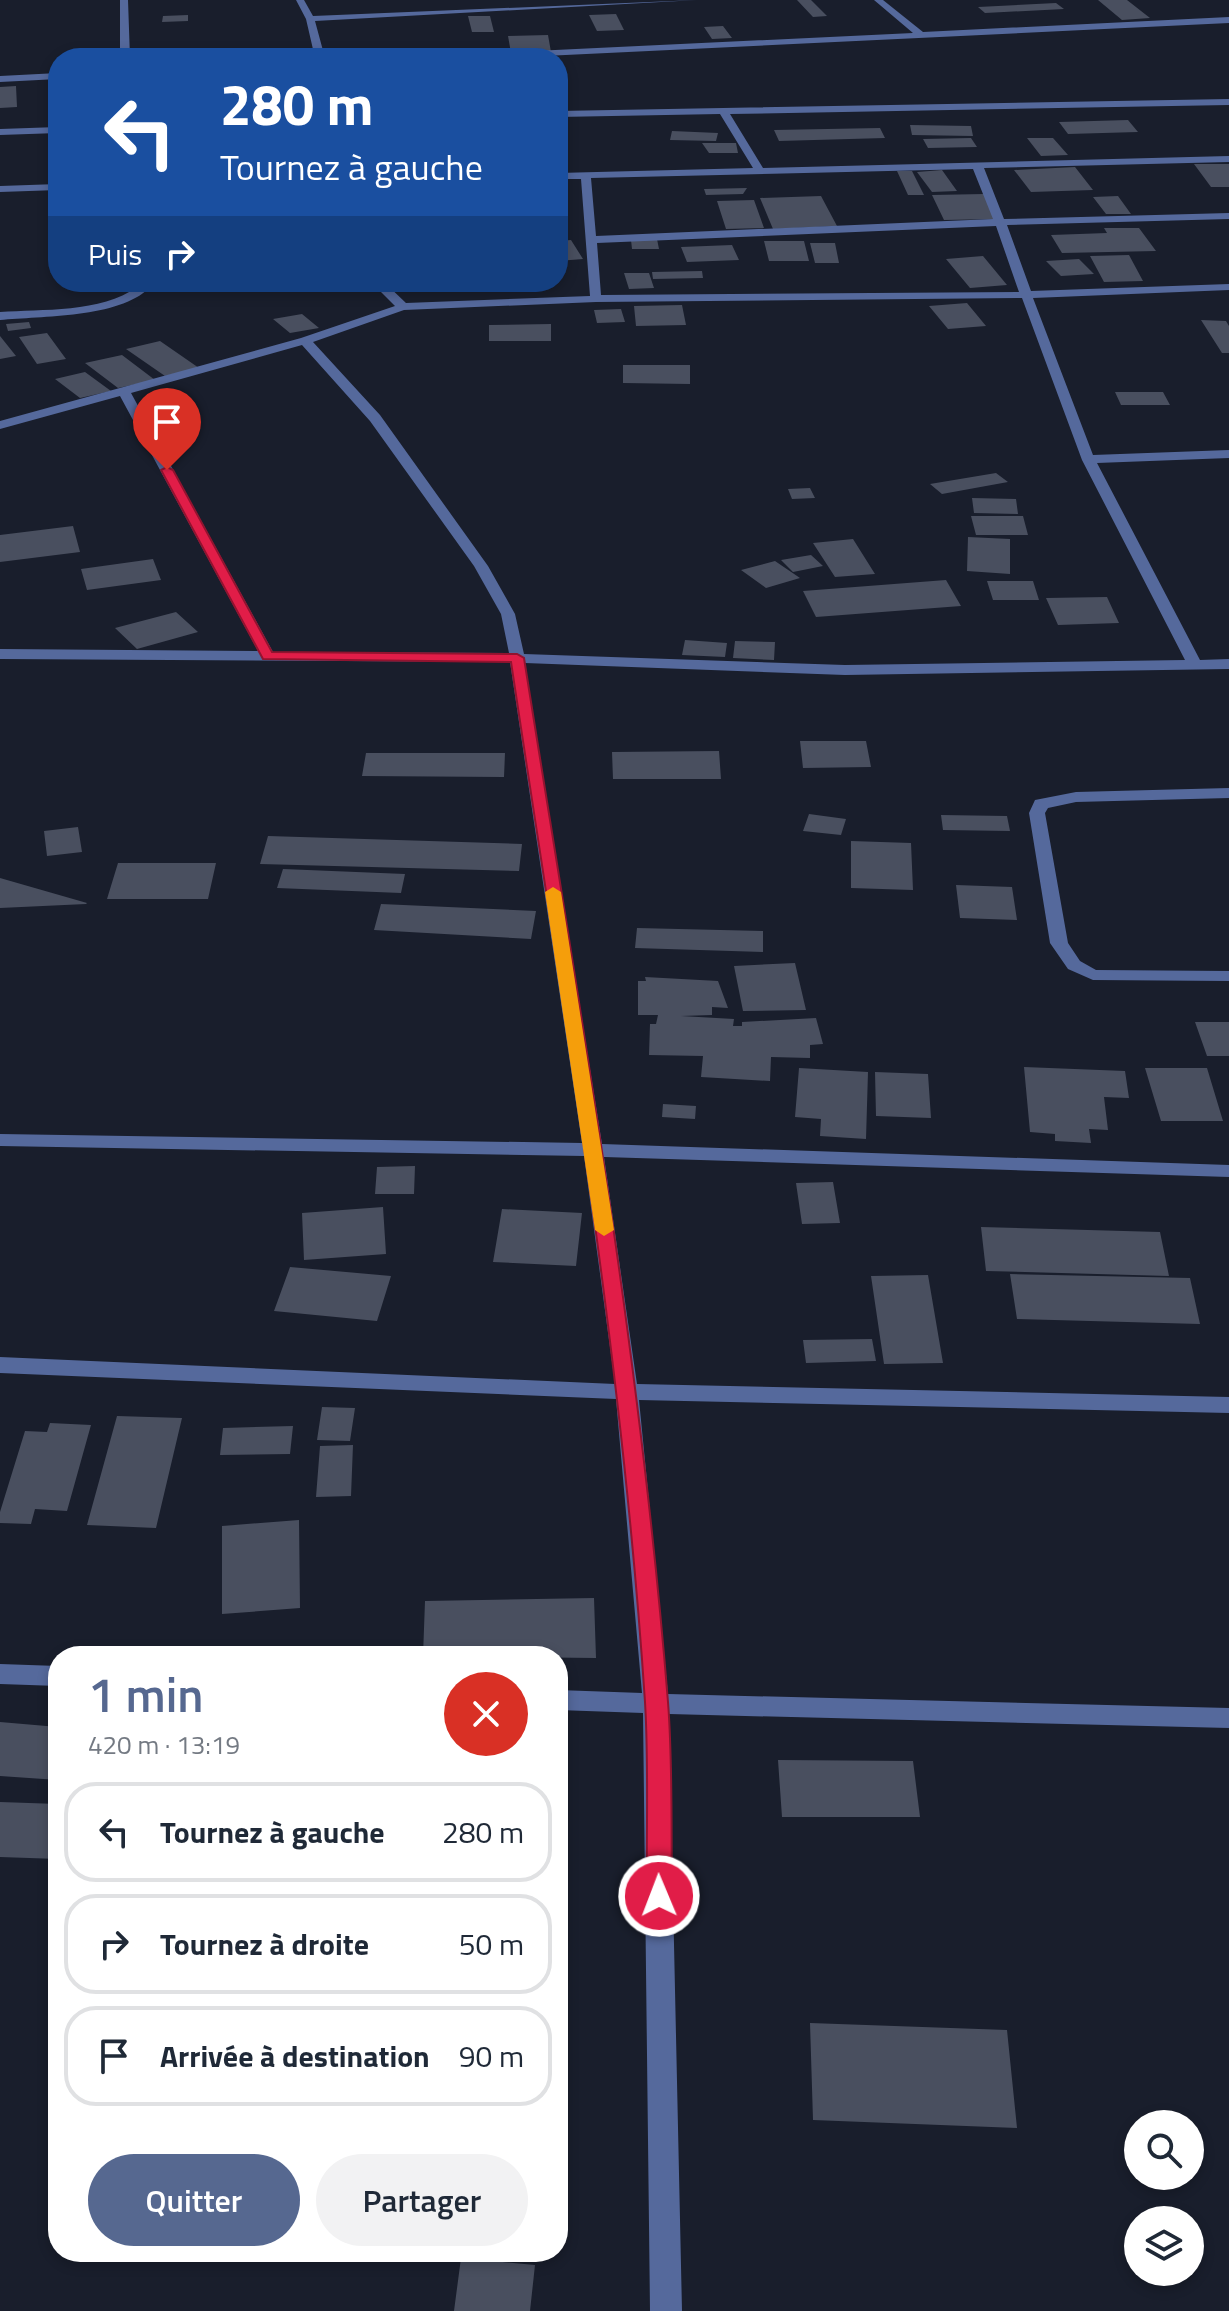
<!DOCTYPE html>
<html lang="fr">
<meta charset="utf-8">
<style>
:root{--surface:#fff;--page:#f2f2f3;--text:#1f2937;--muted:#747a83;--line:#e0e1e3;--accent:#566890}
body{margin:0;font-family:"Titillium Web",sans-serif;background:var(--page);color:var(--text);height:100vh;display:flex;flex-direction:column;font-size:30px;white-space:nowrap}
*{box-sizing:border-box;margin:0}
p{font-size:26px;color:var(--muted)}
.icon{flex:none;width:44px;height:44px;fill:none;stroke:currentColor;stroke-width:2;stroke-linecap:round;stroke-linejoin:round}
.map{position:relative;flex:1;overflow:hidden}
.drawer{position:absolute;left:48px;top:1646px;width:520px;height:616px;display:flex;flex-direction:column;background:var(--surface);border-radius:32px;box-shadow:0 4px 12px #0003}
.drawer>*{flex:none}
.hud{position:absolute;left:48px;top:48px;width:520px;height:244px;border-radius:32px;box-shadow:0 4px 12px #0003;background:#1a4fa0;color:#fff;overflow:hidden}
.controls{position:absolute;left:1124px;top:2110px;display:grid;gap:16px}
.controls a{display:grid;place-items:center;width:80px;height:80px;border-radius:50%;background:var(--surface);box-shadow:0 4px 12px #0003;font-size:40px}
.pin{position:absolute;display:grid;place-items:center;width:68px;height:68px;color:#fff;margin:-82px -34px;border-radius:50% 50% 50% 0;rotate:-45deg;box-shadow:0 0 8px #0007}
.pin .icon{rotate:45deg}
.me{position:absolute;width:88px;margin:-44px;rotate:359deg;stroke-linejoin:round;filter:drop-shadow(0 0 6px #0008)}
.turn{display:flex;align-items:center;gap:28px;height:168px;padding:0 40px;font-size:36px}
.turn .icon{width:104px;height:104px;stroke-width:2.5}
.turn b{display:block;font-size:56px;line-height:68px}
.then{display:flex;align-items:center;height:76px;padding:0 40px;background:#0003;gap:16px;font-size:30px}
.round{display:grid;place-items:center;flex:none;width:84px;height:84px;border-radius:42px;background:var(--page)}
.overview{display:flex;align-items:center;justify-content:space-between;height:136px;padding:0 40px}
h1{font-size:48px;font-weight:600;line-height:60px;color:var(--accent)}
.action{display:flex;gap:16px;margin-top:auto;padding:16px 40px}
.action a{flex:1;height:92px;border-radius:48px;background:var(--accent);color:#fff;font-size:32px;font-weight:600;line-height:92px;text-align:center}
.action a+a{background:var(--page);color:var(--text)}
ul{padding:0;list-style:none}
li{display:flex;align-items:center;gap:24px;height:100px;margin:0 16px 12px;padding:0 24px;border:4px solid var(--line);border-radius:32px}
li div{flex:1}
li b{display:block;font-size:30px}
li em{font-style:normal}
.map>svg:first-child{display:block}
.building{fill:#494f5f}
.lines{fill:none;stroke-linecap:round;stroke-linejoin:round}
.street{fill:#55699c;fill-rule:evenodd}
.route{fill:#e11d48;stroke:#92132f;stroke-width:2}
.slow{fill:#f59e0b}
</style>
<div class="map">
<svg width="1229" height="2311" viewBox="0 0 1229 2311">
<rect width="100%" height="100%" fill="#191e2c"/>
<path class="building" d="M797,0H811L827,16L813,17Z
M1098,0H1127L1150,18L1122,20Z
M1056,3L1064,9L985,13L978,7Z
M616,14L624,30L597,31L589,15Z
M188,15V21L162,22L163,16Z
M468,16H490L494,32H472Z
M723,26L732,38L712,39L704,27Z
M548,35L551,52L511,53L508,36Z
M16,86L17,107L0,108V87Z
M1128,120L1138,132L1068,134L1059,122Z
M910,125L971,126L973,136L912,135Z
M880,128L885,138L779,141L774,130Z
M672,131L718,133L716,141L670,140Z
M971,138L977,147L928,148L923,139Z
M1027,138H1053L1068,155L1041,156Z
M702,143H736L738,153H709Z
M1194,164H1229V187H1211Z
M1075,167L1093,190L1031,192L1014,170Z
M942,170L957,191L932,192L917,172Z
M897,171H912L924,195H908Z
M747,188L743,194L706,195L704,189Z
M984,194L998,219L944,220L932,195Z
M821,196L837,226L773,229L760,198Z
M1118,196L1131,214H1106L1093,197Z
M754,200L764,228L726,229L717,201Z
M1104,228H1139L1156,251L1062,253L1051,235L1107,233Z
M657,239L659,249H632L631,240Z
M571,240L583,259L558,261V241Z
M764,241H804L809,261H769Z
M810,243H835L839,263H815Z
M732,245L739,260L687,262L681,247Z
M1129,255L1143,281L1104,282L1090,256Z
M983,256L1007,285L970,288L946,259Z
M1079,259L1094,274L1061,276L1046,261Z
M702,271L703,278L653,279L652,272Z
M624,273H649L654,288L629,289Z
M967,303L986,326L948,329L929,306Z
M682,305L686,325L636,326L634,306Z
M621,309L625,322L597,323L594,310Z
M302,314L319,328L290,333L273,319Z
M1201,320L1226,321L1229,326V353H1222Z
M29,322L31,328L8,331L6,324Z
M551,324V341H489V325Z
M47,333L66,359L37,364L19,337Z
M0,336L16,356L0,359Z
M160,341L199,368L165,376L126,349Z
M122,355L155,380L118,388L85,363Z
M623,365H690V384L623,383Z
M85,372L111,391L80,398L55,379Z
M1115,392H1163L1170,405H1121Z
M996,473L1008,482L942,494L930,484Z
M810,488L815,498L792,499L788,489Z
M972,498L1016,499L1018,514L974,513Z
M971,516H1023L1028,535H976Z
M73,526L80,552L0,562V535Z
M968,537L1010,539V574L967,571Z
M853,539L875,574L835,577L813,543Z
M811,555L823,566L793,572L781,560Z
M153,559L161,580L87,590L81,569Z
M775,561L800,578L766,588L741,570Z
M946,580L961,606L816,617L803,591Z
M987,581H1033L1039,600H993Z
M1107,597L1119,623L1058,625L1046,598Z
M176,612L198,632L137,649L115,628Z
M685,640L727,643L725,657L682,655Z
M735,641L775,642L774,660L733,658Z
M800,741H866L871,767L803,768Z
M719,751L721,779H613L612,752Z
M366,753H505L504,777L362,776Z
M809,814L846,819L841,835L803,831Z
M941,815L1007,816L1010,831L943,830Z
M78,827L82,852L47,856L44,831Z
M268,836L522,844L519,871L260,864Z
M851,841L911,843L913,890L851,888Z
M118,863H216L208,899H107Z
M283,869L405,874L401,893L277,888Z
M0,878L87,903L86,904L0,908Z
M956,885L1012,887L1017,920L960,918Z
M381,904L536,911L531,939L374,930Z
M637,928L763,931V952L635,948Z
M795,963L806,1010L743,1011L734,966Z
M645,977L718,981L728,1008L712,1007V1015L681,1016L734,1019L733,1026H742V1022L816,1018L823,1044L810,1045V1058L771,1057L770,1081L701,1077L703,1056L649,1055L650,1024H656L658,1015H638V981H646Z
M1195,1022H1229V1056H1207Z
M1024,1067L1125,1071L1129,1098L1104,1097L1108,1130L1089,1129L1091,1143L1055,1141V1134L1030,1132Z
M799,1068L868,1072L866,1139L820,1136L821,1119L795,1117Z
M1145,1068H1207L1223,1121H1161Z
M875,1072L928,1074L931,1118L876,1116Z
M663,1104L696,1106L695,1119L662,1117Z
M415,1166L414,1194H375L377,1167Z
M833,1182L840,1223L802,1224L796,1183Z
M383,1207L386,1254L304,1260L302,1213Z
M502,1209L582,1213L576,1266L493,1262Z
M981,1227L1160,1232L1169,1276L986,1271Z
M290,1267L391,1276L377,1321L274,1311Z
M1010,1274L1190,1278L1200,1324L1017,1319Z
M928,1275L943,1363L884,1364L871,1276Z
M872,1339L876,1361L806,1363L803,1340Z
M322,1407L355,1408L350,1441L317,1440Z
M117,1416L182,1418L156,1528L87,1525Z
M50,1423L91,1425L67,1511L35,1509L31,1524L0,1523V1512L25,1431L47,1432Z
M293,1426L290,1454L220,1455L223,1428Z
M353,1445L351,1496L316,1497L320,1446Z
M299,1520L300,1608L222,1614V1526Z
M594,1598L596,1658L423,1656L425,1601Z
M0,1722L58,1727V1780L0,1776Z
M778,1760L913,1761L920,1817H782Z
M0,1802L58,1804V1859L0,1857Z
M810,2023L1007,2030L1017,2128L813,2120Z
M461,2258L535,2265L530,2311H454Z"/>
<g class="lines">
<path class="street" d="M120,0H128L130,58H120Z
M296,0H304L313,16L697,0L315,21L325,58H315L306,19Z
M874,0H883L923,32L1229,17V23L505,58H444L449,55L913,33Z
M58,73V79L0,82V76Z
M1229,99V105L730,114L763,168L1229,156V162L984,168L1004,219L1229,213V219L1007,225L1031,291L1229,284V290L1033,298L1093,455L1229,450V458L1097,463L1200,660L1229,659V669L845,675L525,663L602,1144L1229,1165V1177L604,1157L637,1384L1229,1397V1413L639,1400L668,1694L1229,1708V1728L669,1714L682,2311H650L643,1713L558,1710V1690L642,1693L616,1399L0,1373V1357L615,1384L584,1156L0,1146V1134L582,1143L510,662L0,659V649L258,651L120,396L0,429V421L301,338L395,306L371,282H384L406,303L590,296L581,179H558V173L753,168L720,114L558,117V111ZM973,169L993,219L596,236L591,178ZM996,226L1019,292L601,295L597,243ZM1022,298L1082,460L1185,660L845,665L524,654L515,614L488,566L380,415L313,342L404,310L596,302ZM302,345L370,421L474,566L501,614L509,653L273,652L131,393Z
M58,127V133L0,135V129Z
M58,184V190L0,192V186Z
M134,282H146L149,288C119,318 41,316 0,320V312C42,309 101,313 137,287Z
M1229,788V798L1076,802L1048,808L1045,813L1068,943L1080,961L1096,970L1229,971V981L1093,980L1068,969L1050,943L1029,813L1035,800L1076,792Z
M0,1664L58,1666V1686L0,1684Z"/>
</g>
<path class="route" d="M167,467L173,470L272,652L517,654L524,658C579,1005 640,1351 668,1702C673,1766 671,1832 672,1896L668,1904L659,1907L651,1904L647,1896C646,1832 649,1767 645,1702C622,1353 563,1008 511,662L263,659L161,470Z"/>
<path class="slow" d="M553,887L561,892L614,1230L604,1236L595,1230L545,892Z"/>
</svg>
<div class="controls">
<a><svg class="icon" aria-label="search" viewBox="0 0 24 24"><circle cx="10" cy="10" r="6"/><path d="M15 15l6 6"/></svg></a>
<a><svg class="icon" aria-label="layers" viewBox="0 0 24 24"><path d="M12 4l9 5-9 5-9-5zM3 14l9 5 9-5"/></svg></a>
</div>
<div class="pin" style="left:167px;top:470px;background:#d93025"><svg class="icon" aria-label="arrive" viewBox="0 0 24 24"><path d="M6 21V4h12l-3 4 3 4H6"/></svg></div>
<svg class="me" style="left:659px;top:1896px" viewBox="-20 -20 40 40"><circle r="17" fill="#e11d48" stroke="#fff" stroke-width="3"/><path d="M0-11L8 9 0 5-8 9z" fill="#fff"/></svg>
<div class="hud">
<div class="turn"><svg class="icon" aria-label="left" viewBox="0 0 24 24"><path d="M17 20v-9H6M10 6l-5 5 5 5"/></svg><div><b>280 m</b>Tournez à gauche</div></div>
<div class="then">Puis<svg class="icon" aria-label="right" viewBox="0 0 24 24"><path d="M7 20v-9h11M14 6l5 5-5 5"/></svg></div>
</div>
<section class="drawer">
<div class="overview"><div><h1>1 min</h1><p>420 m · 13:19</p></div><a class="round" style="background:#d93025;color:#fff"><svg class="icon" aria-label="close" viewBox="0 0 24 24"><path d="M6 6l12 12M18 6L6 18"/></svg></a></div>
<ul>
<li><svg class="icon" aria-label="left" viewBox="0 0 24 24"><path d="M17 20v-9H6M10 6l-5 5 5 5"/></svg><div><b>Tournez à gauche</b></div><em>280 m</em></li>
<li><svg class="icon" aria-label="right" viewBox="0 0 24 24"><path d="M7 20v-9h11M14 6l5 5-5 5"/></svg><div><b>Tournez à droite</b></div><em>50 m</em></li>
<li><svg class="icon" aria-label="arrive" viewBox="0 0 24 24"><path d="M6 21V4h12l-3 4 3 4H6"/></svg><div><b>Arrivée à destination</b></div><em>90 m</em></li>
</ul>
<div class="action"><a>Quitter</a><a>Partager</a></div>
</section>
</div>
